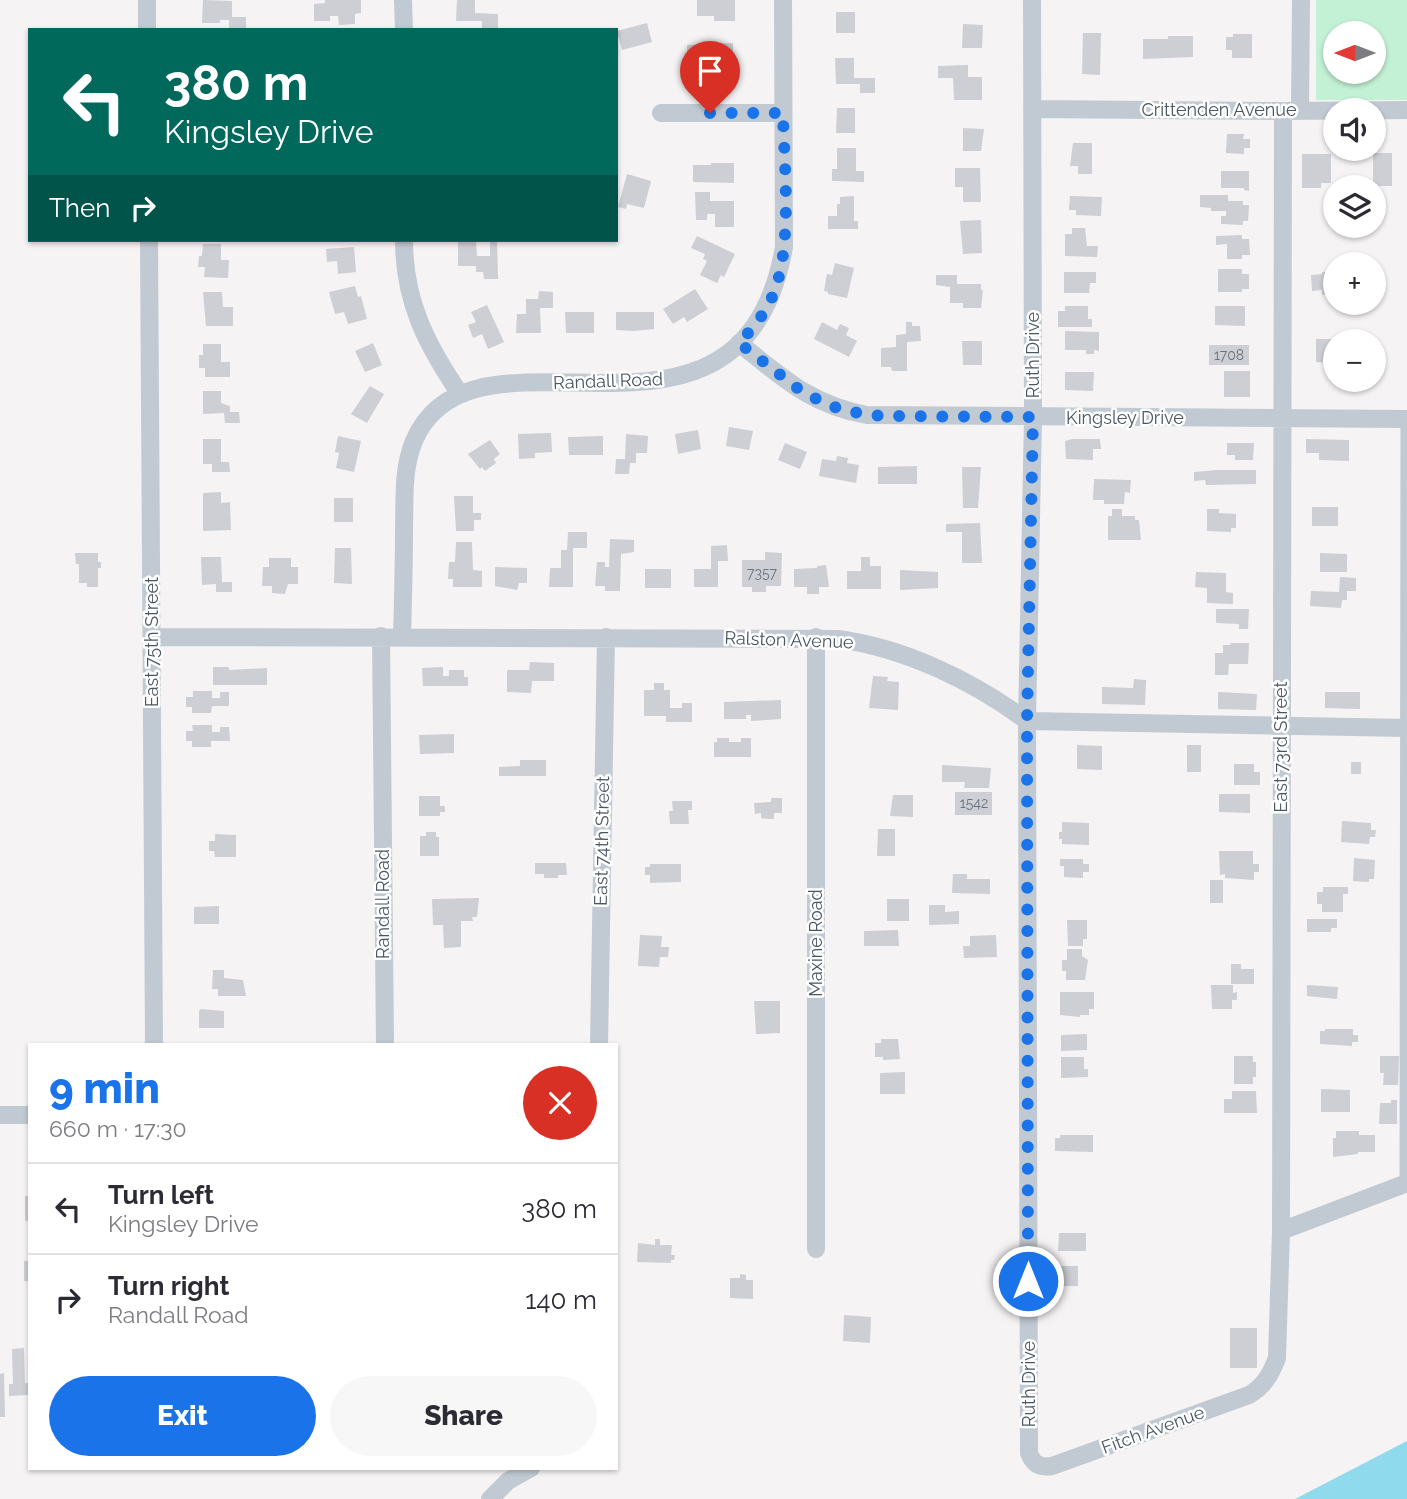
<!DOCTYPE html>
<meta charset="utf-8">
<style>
:root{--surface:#fff;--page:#f7f7f7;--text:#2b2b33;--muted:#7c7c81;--line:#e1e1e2;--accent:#1a73e8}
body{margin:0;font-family:Raleway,sans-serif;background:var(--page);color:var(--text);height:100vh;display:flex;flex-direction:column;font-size:26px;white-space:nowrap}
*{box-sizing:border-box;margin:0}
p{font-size:23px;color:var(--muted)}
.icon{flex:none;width:38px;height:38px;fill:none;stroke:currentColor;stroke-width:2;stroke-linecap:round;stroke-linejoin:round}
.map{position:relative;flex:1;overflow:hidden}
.drawer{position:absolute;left:28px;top:1043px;width:590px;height:427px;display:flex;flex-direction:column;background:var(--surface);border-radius:0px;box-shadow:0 2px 5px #0004}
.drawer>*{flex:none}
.guide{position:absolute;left:28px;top:28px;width:590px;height:214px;border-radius:0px;box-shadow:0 2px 5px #0004;background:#00695c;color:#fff;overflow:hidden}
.needle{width:46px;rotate:270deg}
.controls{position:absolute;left:1323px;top:21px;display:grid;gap:14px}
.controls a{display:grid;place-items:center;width:63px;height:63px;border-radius:50%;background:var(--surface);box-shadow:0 2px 5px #0004;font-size:35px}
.pin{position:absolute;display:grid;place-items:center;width:60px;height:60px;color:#fff;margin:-72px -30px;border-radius:50% 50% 50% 0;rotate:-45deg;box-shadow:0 0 7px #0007}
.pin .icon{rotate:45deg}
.me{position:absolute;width:77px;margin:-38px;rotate:0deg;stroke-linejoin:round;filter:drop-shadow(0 0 5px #0008)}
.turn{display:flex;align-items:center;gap:24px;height:147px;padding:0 21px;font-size:32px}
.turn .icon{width:91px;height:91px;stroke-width:2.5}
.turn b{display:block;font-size:49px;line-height:60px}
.then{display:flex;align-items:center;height:66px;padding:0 21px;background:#0003;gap:14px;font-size:26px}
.round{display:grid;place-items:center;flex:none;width:74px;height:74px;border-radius:37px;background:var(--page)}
.summary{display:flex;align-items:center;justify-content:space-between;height:119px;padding:0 21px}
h1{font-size:42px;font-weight:800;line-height:52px;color:var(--accent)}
.primary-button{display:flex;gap:14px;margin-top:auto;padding:14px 21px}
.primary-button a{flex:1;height:80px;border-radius:42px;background:var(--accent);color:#fff;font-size:28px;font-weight:800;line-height:80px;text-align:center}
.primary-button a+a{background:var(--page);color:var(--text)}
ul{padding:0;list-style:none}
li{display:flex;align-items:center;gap:21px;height:91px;padding:0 21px;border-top:2px solid var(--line)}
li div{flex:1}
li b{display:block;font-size:26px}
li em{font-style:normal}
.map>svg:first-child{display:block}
.green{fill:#c3f1d5;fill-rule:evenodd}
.water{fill:#90daee}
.building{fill:#cdcfd5}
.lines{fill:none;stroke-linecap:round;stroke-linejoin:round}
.lane{stroke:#c1cad2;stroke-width:9}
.street{stroke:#c1cad2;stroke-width:18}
.route{stroke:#1a73e8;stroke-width:12;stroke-dasharray:0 21.6}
.labels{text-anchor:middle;stroke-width:5;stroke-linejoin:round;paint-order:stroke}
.number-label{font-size:14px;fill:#6b747e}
.street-label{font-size:18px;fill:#4a5661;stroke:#fff}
</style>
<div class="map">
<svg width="1407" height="1499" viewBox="0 0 1407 1499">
<rect width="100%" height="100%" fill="#f5f3f3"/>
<path class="green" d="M1316,0H1407V100H1316ZM1335,33H1374V72H1335Z"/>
<path class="water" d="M1407,1441V1499H1295Z"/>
<path class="building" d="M203,0L232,1V17H246V30H229V20H220V23H202Z
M325,0H361V13L355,14V24L339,25L338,16H330V21H314V4L325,3Z
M457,0H475V13L498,14V28H482V21H456Z
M697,0H735V21H714V16H697Z
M836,12H855V33H836Z
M647,23L652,42L622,50L617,31Z
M963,24L983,25L982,48H962Z
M1083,33H1101L1100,75L1082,74Z
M1233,34H1252V58H1232V50H1226V37H1233Z
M1168,36H1193V57L1143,59V39H1168Z
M733,43V62L687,63V45Z
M835,58H854V78H875V93H860V84H836Z
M968,65V77H982V100H954L953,78H938V66Z
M837,108H855V133H836Z
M963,128L984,129L981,151H963Z
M1227,134H1244L1243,139H1250V148H1244V154L1226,153Z
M1073,143H1092V174H1078V166H1070Z
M837,148H856V171H864V182L832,181V169H837Z
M1373,153H1392V186H1373Z
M1302,154H1331V183H1321V188H1302Z
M711,163H734V183L693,182V165H711Z
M955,168H980L981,202H963V187H955Z
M1221,171H1249V191L1244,190V188H1221Z
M627,174L651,181L644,208L627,204L626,209L618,207Z
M695,192H710V201H734V227H715V214H707V220H696Z
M1200,195H1228V201H1243V205H1249L1248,221H1243V225L1221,224V216H1226V211H1211V208L1200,207Z
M854,196V221H858V229H828V216H837V204H840V197Z
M1070,196L1102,197L1101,216L1076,215V210H1069Z
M981,220L982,253L963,254L960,221Z
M1072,228H1085L1087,246H1098L1097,257L1065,256V234H1072Z
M1242,235V239H1249L1250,255H1242V259H1227V244L1216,245V236Z
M697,236L735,254L724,277L721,275L717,283L700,275L707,261L703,259L705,254L691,248Z
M490,240H497L498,279H484L483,272H476V266H458V242L476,241L477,256H490Z
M203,244H221V260H229L228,278L204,277L205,267H198L199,256H202Z
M354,247L356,272L338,274L337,261L327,262L326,249Z
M835,263L854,268L847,298L828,294V292L824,291L827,274L832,275Z
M1218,269H1242V274H1249V289H1242V292H1218Z
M1064,272H1096V283H1090L1089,293H1064Z
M1322,272H1335V294L1322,295V290L1312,291L1311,275L1322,274Z
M936,275H957V284H981V290H983L981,308H963V303H950V287L936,285Z
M355,286L358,297L361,296L367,319L348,324L344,312L335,314L329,292Z
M695,289L708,309L687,322L684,317L673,324L663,309Z
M539,291L553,292V308H540L541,333H516L517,314H526V299H538Z
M203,292H222L223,307H233V326H206Z
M487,305L504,342L488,349L482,334L473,338L468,325L476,322L471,312Z
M1065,306H1088V319H1092V327H1058V311H1065Z
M1215,306H1245V326L1215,325Z
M565,312H594V333H566Z
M616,312H654V329L634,331L616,330Z
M822,322L837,330L840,324L849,328L846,335L857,341L849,357L814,339Z
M906,322H912V326H920L921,341L907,342V371H892L891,367H881V348L896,347V335L906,334Z
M1065,331L1099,332V351L1094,350V354H1086V350H1065Z
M1316,339H1335V363L1316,362Z
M962,341H982V365H963Z
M373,343L382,365L365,372L355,351Z
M203,344H221V362H230V377H205V368H199V355H203Z
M1209,345H1249V365H1209Z
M1224,371H1250V397H1224Z
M1065,372H1094L1093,391L1065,390Z
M370,386L384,394L367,423L351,414Z
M203,391H221V403L230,406V412H239L240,423H225L224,413L203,414Z
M729,427L753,431L749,450L726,446Z
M698,430L701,449L678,454L675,434Z
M551,433L552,452L535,453V458L519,459L518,434Z
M626,434L648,436L647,453H636V463H630L629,474H615L616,459H625Z
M338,436L361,441L354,472L336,468L339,453L335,452Z
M603,436V455H569L568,437Z
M203,439H221V462H229L230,472H212V464H203Z
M1072,439H1100L1101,449H1093V460L1066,459L1065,441Z
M1306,439L1349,440V461L1319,460V453H1306Z
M490,440L500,454L494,459L496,463L485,471L482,467L480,469L468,454Z
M785,443L807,452L800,469L778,460Z
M1227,443H1254L1253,460H1235V455H1227Z
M837,456L848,458L847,463L859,465L856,483L819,476L822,459L836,461Z
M917,466V484H878V467Z
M962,467H981L978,508H963Z
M1217,470H1256V484L1206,485L1205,480L1194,481V472Z
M1094,479L1131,480L1130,493L1125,492L1124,504H1104V500H1093Z
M221,492V503L230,502L231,530L203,531V493Z
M454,496H473V513H481V520H474V531H456Z
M334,498H353V522H334Z
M1312,507H1338V526H1312Z
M1112,509H1122V516H1135V520H1139L1141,540H1108V516H1112Z
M1207,509H1219V513L1236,514V528H1231V532L1207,531Z
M980,523L982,563H962V532H946V524Z
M568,532H587V548H573V587H549L550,568H561V550H567Z
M610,539L634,540V552L621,554L620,591H605V586H595L597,562H605V567H609Z
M456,542H472L473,570L482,571V587H453V579H448L449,562H455Z
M727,545L728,561H718V587H694V569H711V546Z
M335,548H351L352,584L334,583Z
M765,552L782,553L781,586H766V592H752V587H742V560H765Z
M75,553H98V562H101V568H98V587H87V583H79V564H76Z
M1320,553L1347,554V572H1320Z
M201,557H221L222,582H232V592H216V584L202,585Z
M861,557H870V566H881V589H847V571H861Z
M269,558H291V567H298V584H288L285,594L272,593V586H262L263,567H269Z
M826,565L829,587H819V594H807V587H794V569L817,568V566Z
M495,567L527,568V583H519L517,590L495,586Z
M645,569H671V588H645Z
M900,570L938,572V588L900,590Z
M1196,572L1226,573V592L1233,593V604L1207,603V588L1195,587Z
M1340,577L1356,578V591H1347V600H1342L1341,608L1310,606L1311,591L1339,592Z
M1216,609H1249L1248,629H1239V624L1216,623Z
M1231,643H1249L1248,664H1229L1228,675H1215V653H1223V645H1230Z
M530,662L554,663V681H532L531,693L507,692V670H529Z
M213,667H229V670L267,668V685H213Z
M443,667V676H449V670H464V677H468V686H423L422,668Z
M873,676L888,677L887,681L899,682L898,710L869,708Z
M1134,679L1146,680L1145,705L1102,704V687L1133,688Z
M654,683H664V690H670V708H682V703H692V722H666V716H644V690H654Z
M193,691H212V698H220V692H229V706H212L211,713H192V707H186V697H193Z
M1218,692L1257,694L1256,710L1218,709Z
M1325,692H1360V709L1325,708Z
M781,700V719L751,721V715H746V719H724V702Z
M192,725H212V732H220V727H229L230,741H211V747H192V741H186V731H193Z
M454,734V753L420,754L419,735Z
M717,738H729V742H741V738H751V757H714V742H717Z
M1077,745L1102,746V770L1077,769Z
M1187,745H1201V772H1187Z
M520,760H546V776H499V767L520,766Z
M1351,762H1361V774H1351Z
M1234,764H1254V772H1260V785H1234Z
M942,765L991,768L989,788H964L965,782H942Z
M955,792H992V815H955Z
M1219,794H1250V813L1219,812Z
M893,795H913V817L890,816Z
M419,796H440V806H445V812H440V816H419Z
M771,798H782V813H774V819H768L761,818V813L755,814L754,803L771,802Z
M672,801H692V810H688L689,824H670L669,811H673Z
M1342,821L1371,823V830H1376L1375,837H1370L1369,844L1341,842Z
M1062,822L1089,823V845L1062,844V839H1059V832H1062Z
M878,829H895V856H877Z
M426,832H436V837H439V856H420V836H426Z
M215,834L236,835V857H215L214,851H209V841H215Z
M1219,851H1253V864H1259V872H1254V880L1225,878V874L1220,875Z
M1354,858L1375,860L1374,879H1369V882L1353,881Z
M1060,859H1083V864H1089V872H1083V878L1064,877V866H1060Z
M535,863H566L567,875H558V878H544V874H535Z
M650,864H681V882L650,883V875H645V867H650Z
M953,874H967V879H990V894L952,893Z
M1210,880H1223V903H1210Z
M1323,887H1348V894H1343V912H1322V904H1317V892H1323Z
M479,898L477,917H472L473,921H461V947L444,948L443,925H433L432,899Z
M887,899H909V921H887Z
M929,905H945V912L959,911V924L929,925Z
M219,906V924H194V907Z
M1307,919H1337V928H1331V932H1307Z
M1067,920H1087V939H1083V946H1068Z
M898,930L899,946H864V931Z
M640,935L662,936L661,947H669L668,957H660L659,967L638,966Z
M996,935L997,957L964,958L963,946H970V936Z
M1067,949H1082V956L1088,960L1085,980H1066V971H1062V960H1067Z
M1231,964H1241V969H1254V984H1231Z
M213,970H224V978L243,980L246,996H218V989H212Z
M1211,985H1233V993L1237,992V1000H1232V1009H1212Z
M1307,985L1338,987L1337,999L1307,996Z
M1060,992H1094V1009H1089V1015H1080V1017L1060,1015Z
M754,1001H780V1033L756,1034Z
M201,1009L224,1011V1028H199V1011Z
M1325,1029H1353V1035H1358V1042H1352V1046L1320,1044V1031H1325Z
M1087,1034V1050L1061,1051V1035Z
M881,1039H898L900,1059L883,1060V1057H875V1043H881Z
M1234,1056H1253V1062H1256V1077H1253V1084H1234Z
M1380,1056H1399L1398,1085H1383L1384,1073H1380Z
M1061,1057H1084V1069H1088V1077L1061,1078Z
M905,1072V1094H880V1073Z
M1321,1089L1350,1090V1112H1321Z
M1232,1091H1256L1257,1113H1224V1099H1232Z
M1391,1100H1397V1124H1379L1380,1103H1391Z
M1336,1131H1359V1135H1375V1152H1358V1154L1333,1157V1138H1336Z
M1060,1135H1093V1152L1055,1151V1138H1060Z
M25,1196H30V1221H25Z
M1059,1233H1086V1251H1058Z
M655,1239H660V1245H672L671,1255H675L674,1260H671V1263L637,1262L638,1243L655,1245Z
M24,1261H30V1281H24Z
M1057,1266H1078V1286H1057Z
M740,1274L746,1275V1280H753V1299L730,1298V1278H740Z
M844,1315L871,1317L870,1343L843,1341Z
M1230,1328H1257V1368H1230Z
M24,1348L25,1383H28L29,1395L9,1396V1384H13L12,1349Z
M4,1373L5,1417H0V1374Z"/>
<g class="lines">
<path class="lane" d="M1404,1184L1405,419"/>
<path class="street" d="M147,0V30
M403,0L404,30
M1032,0L1033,417L1027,721L1029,1453C1033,1464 1040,1468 1052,1466L1249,1395C1264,1386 1271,1374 1277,1358L1281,1231L1283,111
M1032,109L1283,111L1407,110
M1300,110L1301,0
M661,113H783
M149,240L154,1045
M404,240C404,301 426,344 460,394
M739,343C783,378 811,405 867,415L1407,419
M381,636L385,1045
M402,636C403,601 404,566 404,530C405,500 402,470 414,441C474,300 741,492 784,247L783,0
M152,637L838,639C905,648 973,681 1027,721L1407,728
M816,637V1249
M599,1045L606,637
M0,1115H30
M1281,1231L1407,1183
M490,1499L508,1481L531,1468"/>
</g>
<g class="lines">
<path class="route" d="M710,113H783C784,166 793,247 773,295C765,314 753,328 739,343L800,390L826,404L846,411L882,416L1033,417L1027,721L1028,1281"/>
</g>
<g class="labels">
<g class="number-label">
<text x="1229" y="360">1708</text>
<text x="762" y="578">7357</text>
<text x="974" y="808">1542</text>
</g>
<g class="street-label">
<text x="1219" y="116">Crittenden Avenue</text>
<text transform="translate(1033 355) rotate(-90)" y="6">Ruth Drive</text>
<text transform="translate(608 381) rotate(-2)" y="6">Randall Road</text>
<text x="1125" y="424">Kingsley Drive</text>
<text transform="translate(789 640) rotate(2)" y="6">Ralston Avenue</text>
<text transform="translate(152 642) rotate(-90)" y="6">East 75th Street</text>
<text transform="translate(1281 747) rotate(-90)" y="6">East 73rd Street</text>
<text transform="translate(602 841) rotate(-89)" y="6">East 74th Street</text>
<text transform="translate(383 904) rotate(-90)" y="6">Randall Road</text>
<text transform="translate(816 943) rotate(-90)" y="6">Maxine Road</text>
<text transform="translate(1029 1384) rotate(-90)" y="6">Ruth Drive</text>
<text transform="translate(1153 1430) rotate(-20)" y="6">Fitch Avenue</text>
</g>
</g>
</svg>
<div class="controls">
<a><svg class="needle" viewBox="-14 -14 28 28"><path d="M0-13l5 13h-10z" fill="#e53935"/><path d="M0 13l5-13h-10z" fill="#7c7c81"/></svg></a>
<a><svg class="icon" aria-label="sound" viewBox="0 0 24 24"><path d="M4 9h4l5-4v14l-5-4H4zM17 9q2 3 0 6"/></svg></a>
<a><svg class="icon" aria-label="layers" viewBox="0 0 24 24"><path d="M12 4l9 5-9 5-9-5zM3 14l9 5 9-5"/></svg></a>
<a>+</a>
<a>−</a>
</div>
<div class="pin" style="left:710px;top:113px;background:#d93025"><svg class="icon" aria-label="arrive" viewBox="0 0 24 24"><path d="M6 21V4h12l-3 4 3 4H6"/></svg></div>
<svg class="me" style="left:1028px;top:1281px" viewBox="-20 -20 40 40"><circle r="17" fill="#1a73e8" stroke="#fff" stroke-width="3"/><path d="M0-11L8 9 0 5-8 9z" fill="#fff"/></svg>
<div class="guide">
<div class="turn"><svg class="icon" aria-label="left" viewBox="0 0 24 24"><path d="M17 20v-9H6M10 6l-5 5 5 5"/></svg><div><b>380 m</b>Kingsley Drive</div></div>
<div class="then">Then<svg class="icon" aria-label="right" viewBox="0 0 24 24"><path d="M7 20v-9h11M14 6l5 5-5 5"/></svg></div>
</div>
<section class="drawer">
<div class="summary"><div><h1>9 min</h1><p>660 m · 17:30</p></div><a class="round" style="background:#d93025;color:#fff"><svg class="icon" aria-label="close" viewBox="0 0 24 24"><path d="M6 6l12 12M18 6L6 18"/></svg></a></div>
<ul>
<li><svg class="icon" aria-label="left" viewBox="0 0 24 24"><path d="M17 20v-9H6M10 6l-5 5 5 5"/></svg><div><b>Turn left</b><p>Kingsley Drive</p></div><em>380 m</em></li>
<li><svg class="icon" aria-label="right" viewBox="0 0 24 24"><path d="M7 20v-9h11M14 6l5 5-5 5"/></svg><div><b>Turn right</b><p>Randall Road</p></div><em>140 m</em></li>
</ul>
<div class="primary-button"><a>Exit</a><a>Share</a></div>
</section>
</div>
